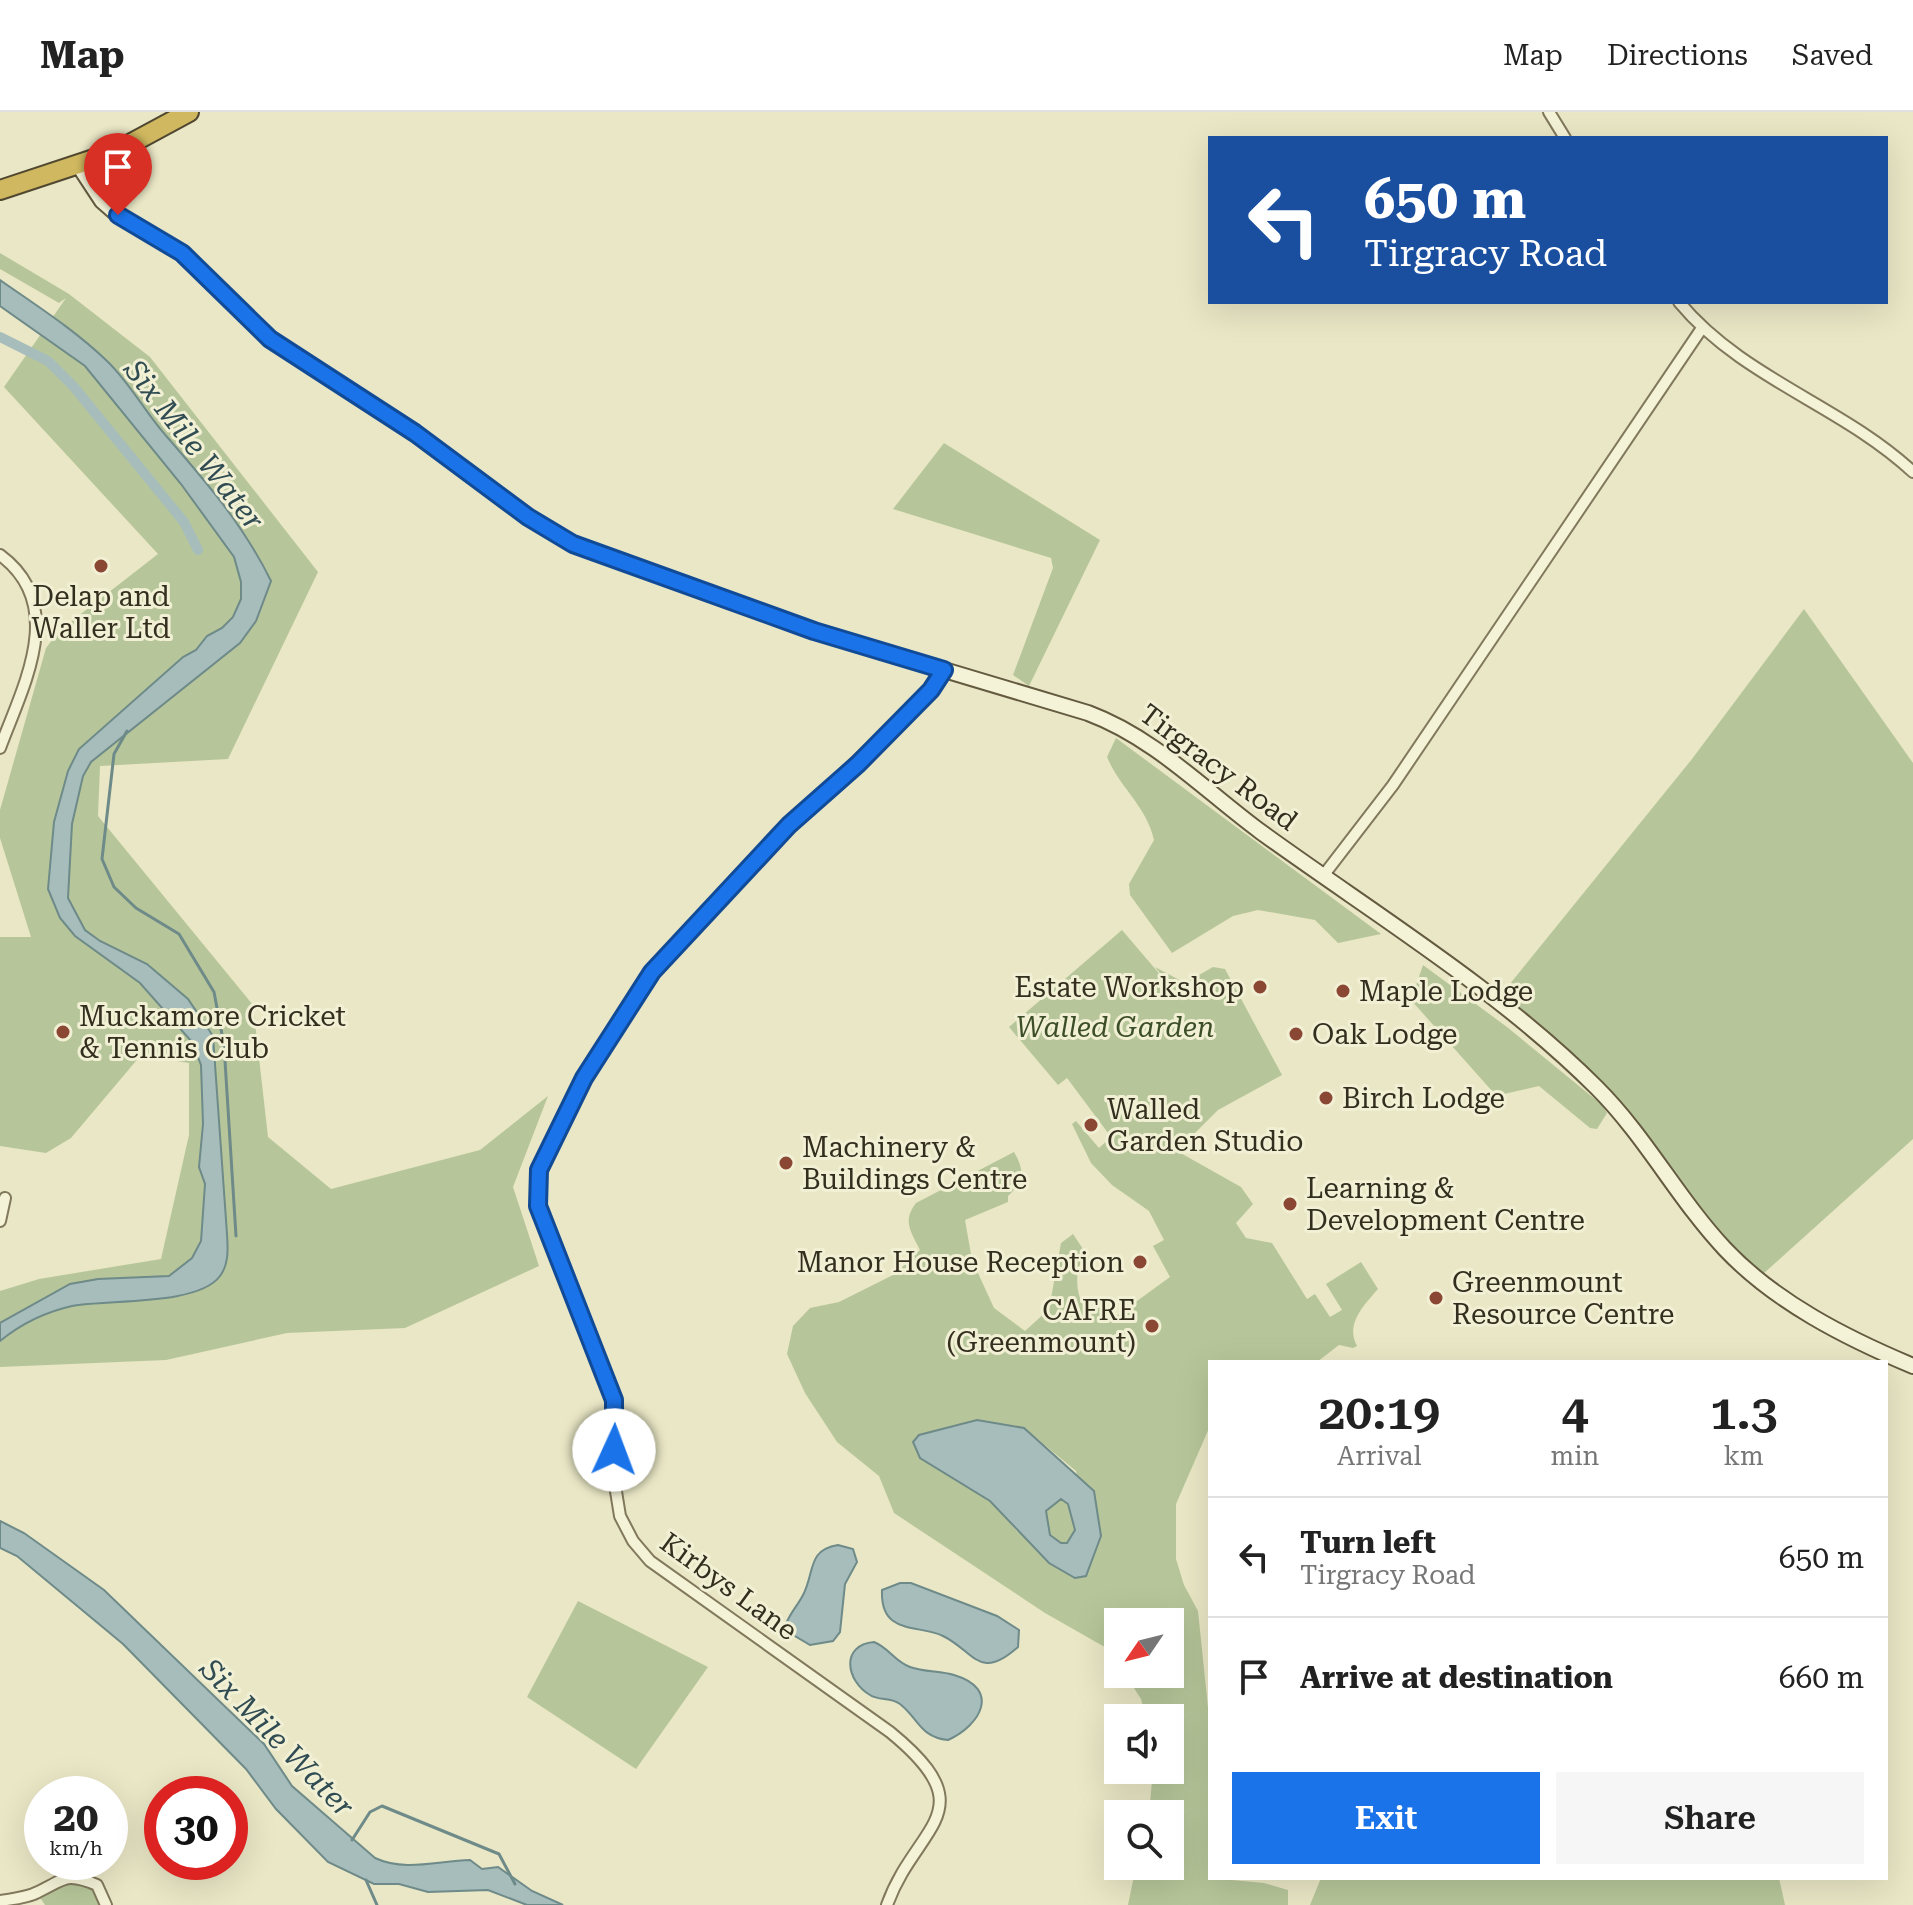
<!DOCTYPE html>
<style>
:root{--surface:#fff;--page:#f6f6f6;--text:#222;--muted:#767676;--line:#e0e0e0;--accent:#1a73e8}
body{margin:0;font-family:"Roboto Serif",serif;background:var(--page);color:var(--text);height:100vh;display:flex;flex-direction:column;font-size:30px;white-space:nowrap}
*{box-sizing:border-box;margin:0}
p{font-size:26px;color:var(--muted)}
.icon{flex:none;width:44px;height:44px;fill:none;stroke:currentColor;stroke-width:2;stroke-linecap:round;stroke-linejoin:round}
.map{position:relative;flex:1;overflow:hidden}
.panel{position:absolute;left:1208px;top:1248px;width:680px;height:520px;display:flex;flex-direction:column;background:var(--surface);border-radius:0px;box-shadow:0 8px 32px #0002}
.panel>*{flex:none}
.guide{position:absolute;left:1208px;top:24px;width:680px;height:168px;border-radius:0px;box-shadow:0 8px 32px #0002;background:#1a4fa0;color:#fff;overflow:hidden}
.needle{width:52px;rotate:235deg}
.fabs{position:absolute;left:1104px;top:1496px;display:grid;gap:16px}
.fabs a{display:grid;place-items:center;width:80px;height:80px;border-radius:0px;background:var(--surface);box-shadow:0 8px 32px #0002;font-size:40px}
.speed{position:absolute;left:24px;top:1664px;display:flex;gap:16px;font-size:40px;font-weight:700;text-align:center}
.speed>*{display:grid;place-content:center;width:104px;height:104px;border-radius:50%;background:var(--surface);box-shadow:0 8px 32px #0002;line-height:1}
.speed small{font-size:20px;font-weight:400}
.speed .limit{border:12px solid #d22;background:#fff;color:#111}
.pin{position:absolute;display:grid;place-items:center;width:68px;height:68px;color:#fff;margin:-82px -34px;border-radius:50% 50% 50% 0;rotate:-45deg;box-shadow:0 0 8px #0007}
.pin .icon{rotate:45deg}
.me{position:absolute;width:88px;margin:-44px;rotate:2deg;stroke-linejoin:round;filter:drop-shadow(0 0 6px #0008)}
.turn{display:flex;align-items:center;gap:28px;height:168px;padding:0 24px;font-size:36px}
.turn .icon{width:104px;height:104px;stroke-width:2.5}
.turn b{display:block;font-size:56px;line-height:68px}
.eta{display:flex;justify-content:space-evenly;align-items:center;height:136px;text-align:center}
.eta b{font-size:48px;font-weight:600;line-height:56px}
.button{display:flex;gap:16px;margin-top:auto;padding:16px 24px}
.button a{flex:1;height:92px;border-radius:0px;background:var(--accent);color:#fff;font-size:32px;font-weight:600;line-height:92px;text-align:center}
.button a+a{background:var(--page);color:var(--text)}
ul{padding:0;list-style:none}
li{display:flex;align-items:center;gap:24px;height:120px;padding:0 24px;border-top:2px solid var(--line)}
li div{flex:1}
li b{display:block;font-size:30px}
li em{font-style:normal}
header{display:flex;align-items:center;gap:48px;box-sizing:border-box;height:112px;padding:0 40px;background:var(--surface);border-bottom:2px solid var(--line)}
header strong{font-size:38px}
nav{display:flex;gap:44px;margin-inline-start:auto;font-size:28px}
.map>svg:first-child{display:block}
.green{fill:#b7c69a;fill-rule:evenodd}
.water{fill:#a6bdbb;stroke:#6e8a89;stroke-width:2;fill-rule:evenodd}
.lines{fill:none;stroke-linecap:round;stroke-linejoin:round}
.stream{stroke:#6e8a89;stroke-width:3}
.canal{stroke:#a6bdbb;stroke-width:10}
.street-casing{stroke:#82795d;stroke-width:14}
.secondary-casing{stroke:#645a40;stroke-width:18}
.highway-casing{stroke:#504731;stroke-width:22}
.street{stroke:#f5f3d7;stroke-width:10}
.secondary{stroke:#f5f3d7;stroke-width:14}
.highway{stroke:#cfb85f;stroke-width:18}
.route-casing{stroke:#114b97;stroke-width:20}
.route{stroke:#1a73e8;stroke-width:14}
.poi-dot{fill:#8a4734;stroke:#f1f0d4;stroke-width:3}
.labels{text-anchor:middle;stroke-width:6;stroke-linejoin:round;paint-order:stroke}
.poi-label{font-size:28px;fill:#342e1f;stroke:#f1f0d4;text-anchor:start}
.street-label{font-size:28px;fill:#342e1f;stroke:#f1f0d4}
.park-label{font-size:28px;font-style:italic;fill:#3c4e28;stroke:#f1f0d4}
.water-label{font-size:30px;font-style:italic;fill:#304c52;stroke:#f1f0d4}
</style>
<header>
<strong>Map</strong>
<nav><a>Map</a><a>Directions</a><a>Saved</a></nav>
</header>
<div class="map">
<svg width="1913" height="1793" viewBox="0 0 1913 1793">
<rect width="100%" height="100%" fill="#e9e7c5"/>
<path class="green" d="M0,141L69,182L150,245L318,460L228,647L100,654L98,704L253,893L268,1025L331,1077L480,1038L548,984L513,1075L539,1154L405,1216L287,1221L166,1248L0,1255V1179L39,1167L161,1147L189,1023V951L141,943L71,1026L46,1041L0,1034V825H31L0,726V698L46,536L59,519L158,442L4,275L66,186L59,191L0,157Z
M944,331L1100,428L1029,574L1013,563L1053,456L1051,446L893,397Z
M1804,497L1913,651V1027L1763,1162C1705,1117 1675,1053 1628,998C1591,955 1544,920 1501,883L1692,647Z
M1116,626L1381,822L1338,831L1315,808L1258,798L1233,804L1172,841L1130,783L1129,772L1154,728C1147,695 1120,676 1107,645Z
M1122,818L1186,893L1155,855L1185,871L1213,855L1225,857L1282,963L1218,998L1177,1039L1241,1075L1253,1092L1236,1111L1246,1126L1272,1131L1307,1187L1315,1182L1330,1205L1342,1198L1326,1172L1361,1150L1378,1177C1364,1193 1345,1212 1357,1234L1353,1236L1339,1233L1317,1250H1210V1314L1176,1392V1447L1184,1473L1198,1499L1209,1605L1210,1766L1264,1771L1288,1778V1793H1128L1136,1754H1170V1702H1149L1153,1658H1170V1606H1146L1141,1587L1125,1562H1170V1510H1118V1551L1110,1538L1045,1501L894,1401L879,1364L837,1330L805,1281L787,1242L793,1214L810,1196L839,1190L895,1162L920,1138C911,1120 902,1109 916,1091L1014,1040C1025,1059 1024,1069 1008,1084V1090L965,1108L972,1148L994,1196L1025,1219L1047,1199L1048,1203L1061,1131L1073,1122L1089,1146L1078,1155C1076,1173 1077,1187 1089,1202L1104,1191L1115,1205L1170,1165L1153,1134L1164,1128L1149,1099L1112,1073L1091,1051L1072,1012L1076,1009L1099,1036L1111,1025L1067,966L1058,973L1009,915ZM977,1309L1024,1316L1076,1359L1092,1444L1086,1464L1017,1419L990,1389L964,1372L929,1320Z
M1423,853L1507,915L1601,992L1607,1001L1597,1017L1590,1016L1539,974L1504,982L1492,979L1411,888Z
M1061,1386L1068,1392L1075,1418L1067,1431H1060L1050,1423L1046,1399Z
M578,1489L708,1555L636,1657L527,1585Z
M1321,1766H1779L1785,1793H1310Z
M76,1768L93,1775L103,1793H45L39,1784L64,1770Z"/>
<path class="water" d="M0,168C37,194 75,218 107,249C131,272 146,302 168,326C208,372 244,414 271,469L256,509L240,531L91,650L83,664L72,712L68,786L85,818L100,829L147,852L188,887L213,924L227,1122C228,1136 229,1152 220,1164C198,1194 107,1187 72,1194C45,1200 21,1212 0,1229V1211L70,1172L98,1167L169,1164L192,1146L201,1129L205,1072L199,1055L203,1012L201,953L192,930L140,871L75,824L60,806L48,777L54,710L68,659L79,637L183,545L196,538L207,524L222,516L233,505L241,487V470L234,445L181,372L85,254L0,194Z
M977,1308L1024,1316L1094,1379L1101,1424L1086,1464L1075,1466L1049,1451L990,1389L920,1346L913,1330L919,1323ZM1061,1387L1068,1392L1075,1418L1067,1431H1061L1050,1423L1046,1399Z
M0,1409L24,1421L104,1478L264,1632L292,1674L375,1746C405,1760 437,1749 470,1748L482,1757L498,1755L532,1779L563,1793H527L488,1778L428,1780L399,1772H374L328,1750L276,1697L246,1657L123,1532L17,1444L0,1436Z
M838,1433L853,1437L857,1450L845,1472L840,1520L833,1529L810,1533L790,1521L786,1512C790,1501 798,1493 803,1483C815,1460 807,1438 838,1433Z
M900,1471H911L997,1504L1019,1518L1018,1535C979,1570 974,1539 943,1524C919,1512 880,1524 882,1478Z
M874,1530C888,1535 895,1550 910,1555C924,1560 940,1559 954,1563C1001,1577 981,1613 948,1628C920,1625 919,1607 900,1592C891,1585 879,1589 870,1583C846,1569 840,1533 874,1530Z"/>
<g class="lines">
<path class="stream" d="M127,619L114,642L102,747L114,775L136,796L179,822L214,880L224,933L236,1124
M352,1728L370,1700L382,1694L499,1742L515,1772
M366,1768L377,1793"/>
<path class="canal" d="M0,225L48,249L74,275L184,410L198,438"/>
<defs>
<path id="street" d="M1549,0L1565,26
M1679,190C1743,267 1841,293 1913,360
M0,443C68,493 23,574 0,636
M1323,764L1393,673L1702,216
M0,1109L5,1086
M0,1789C12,1787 27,1786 38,1780C65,1767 66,1760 97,1773L106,1793
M887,1793C916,1712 988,1700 890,1620L650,1449L633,1429L620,1404L614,1367V1288L538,1094L539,1058L584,966L652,860L775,727L931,578L944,558"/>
<path id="secondary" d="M79,54L102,89L118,103L182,141L270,227L415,321L528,405L573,432L814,519L1088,601C1155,626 1204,678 1261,720C1374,802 1498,877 1597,976C1646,1025 1678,1087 1725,1137C1775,1190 1846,1226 1913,1254"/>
<path id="highway" d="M0,78L115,40L189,0"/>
</defs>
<use href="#street" class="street-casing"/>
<use href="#secondary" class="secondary-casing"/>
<use href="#highway" class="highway-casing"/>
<use href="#street" class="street"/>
<use href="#secondary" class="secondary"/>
<use href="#highway" class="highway"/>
</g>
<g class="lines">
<defs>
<path id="route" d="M118,103L182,141L270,227L415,321L528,405L573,432L814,519L944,558L931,578L858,652L789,713L652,860L584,966L539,1058L538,1094L614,1288V1338"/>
</defs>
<use href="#route" class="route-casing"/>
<use href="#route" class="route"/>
</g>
<g class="poi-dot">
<circle cx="101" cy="454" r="8"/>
<circle cx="1260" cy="875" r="8"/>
<circle cx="1343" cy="879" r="8"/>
<circle cx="63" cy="920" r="8"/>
<circle cx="1296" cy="922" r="8"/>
<circle cx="1326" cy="986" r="8"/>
<circle cx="1091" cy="1013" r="8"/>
<circle cx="786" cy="1051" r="8"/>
<circle cx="1290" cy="1092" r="8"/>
<circle cx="1140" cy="1150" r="8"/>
<circle cx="1436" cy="1186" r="8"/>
<circle cx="1152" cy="1214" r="8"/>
</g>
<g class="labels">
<g class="poi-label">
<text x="101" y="494" text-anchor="middle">Delap and<tspan x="101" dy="32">Waller Ltd</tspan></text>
<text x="1244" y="885" text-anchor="end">Estate Workshop</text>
<text x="1359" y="889">Maple Lodge</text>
<text x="79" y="914">Muckamore Cricket<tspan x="79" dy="32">&amp; Tennis Club</tspan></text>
<text x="1312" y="932">Oak Lodge</text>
<text x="1342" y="996">Birch Lodge</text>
<text x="1107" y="1007">Walled<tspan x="1107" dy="32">Garden Studio</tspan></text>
<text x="802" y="1045">Machinery &amp;<tspan x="802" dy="32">Buildings Centre</tspan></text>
<text x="1306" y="1086">Learning &amp;<tspan x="1306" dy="32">Development Centre</tspan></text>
<text x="1124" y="1160" text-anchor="end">Manor House Reception</text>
<text x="1452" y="1180">Greenmount<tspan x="1452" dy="32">Resource Centre</tspan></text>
<text x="1136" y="1208" text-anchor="end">CAFRE<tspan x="1136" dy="32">(Greenmount)</tspan></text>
</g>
<g class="street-label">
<text transform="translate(1219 655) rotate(37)" y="10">Tirgracy Road</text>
<text transform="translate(729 1474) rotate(36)" y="10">Kirbys Lane</text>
</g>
<g class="park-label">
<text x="1115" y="925">Walled Garden</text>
</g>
<g class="water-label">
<text transform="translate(194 333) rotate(52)" y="10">Six Mile Water</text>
<text transform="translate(277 1626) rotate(46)" y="10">Six Mile Water</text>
</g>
</g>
</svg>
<div class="fabs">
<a><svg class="needle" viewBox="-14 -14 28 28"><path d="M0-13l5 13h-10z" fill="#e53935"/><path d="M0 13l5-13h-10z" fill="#767676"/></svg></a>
<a><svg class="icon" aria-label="sound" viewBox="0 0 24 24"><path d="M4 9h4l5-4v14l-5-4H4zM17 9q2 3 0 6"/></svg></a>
<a><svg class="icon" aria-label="search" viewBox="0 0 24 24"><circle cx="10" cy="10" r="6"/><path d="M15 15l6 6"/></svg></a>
</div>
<div class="speed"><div>20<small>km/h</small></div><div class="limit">30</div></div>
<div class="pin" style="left:118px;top:103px;background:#d93025"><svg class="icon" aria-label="arrive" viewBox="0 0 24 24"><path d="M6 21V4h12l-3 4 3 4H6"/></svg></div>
<svg class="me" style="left:614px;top:1338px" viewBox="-20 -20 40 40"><circle r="19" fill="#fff"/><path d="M0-13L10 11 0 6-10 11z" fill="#1a73e8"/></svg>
<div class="guide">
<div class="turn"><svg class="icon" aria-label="left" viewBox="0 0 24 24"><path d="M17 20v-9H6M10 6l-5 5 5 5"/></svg><div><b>650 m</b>Tirgracy Road</div></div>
</div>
<section class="panel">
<div class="eta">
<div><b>20:19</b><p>Arrival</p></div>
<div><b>4</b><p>min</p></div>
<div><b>1.3</b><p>km</p></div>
</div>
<ul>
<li><svg class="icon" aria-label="left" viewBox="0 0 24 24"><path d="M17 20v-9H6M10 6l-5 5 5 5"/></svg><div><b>Turn left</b><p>Tirgracy Road</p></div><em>650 m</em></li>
<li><svg class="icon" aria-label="arrive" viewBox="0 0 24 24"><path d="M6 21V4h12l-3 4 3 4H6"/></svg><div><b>Arrive at destination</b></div><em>660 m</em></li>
</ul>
<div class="button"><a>Exit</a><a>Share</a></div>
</section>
</div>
